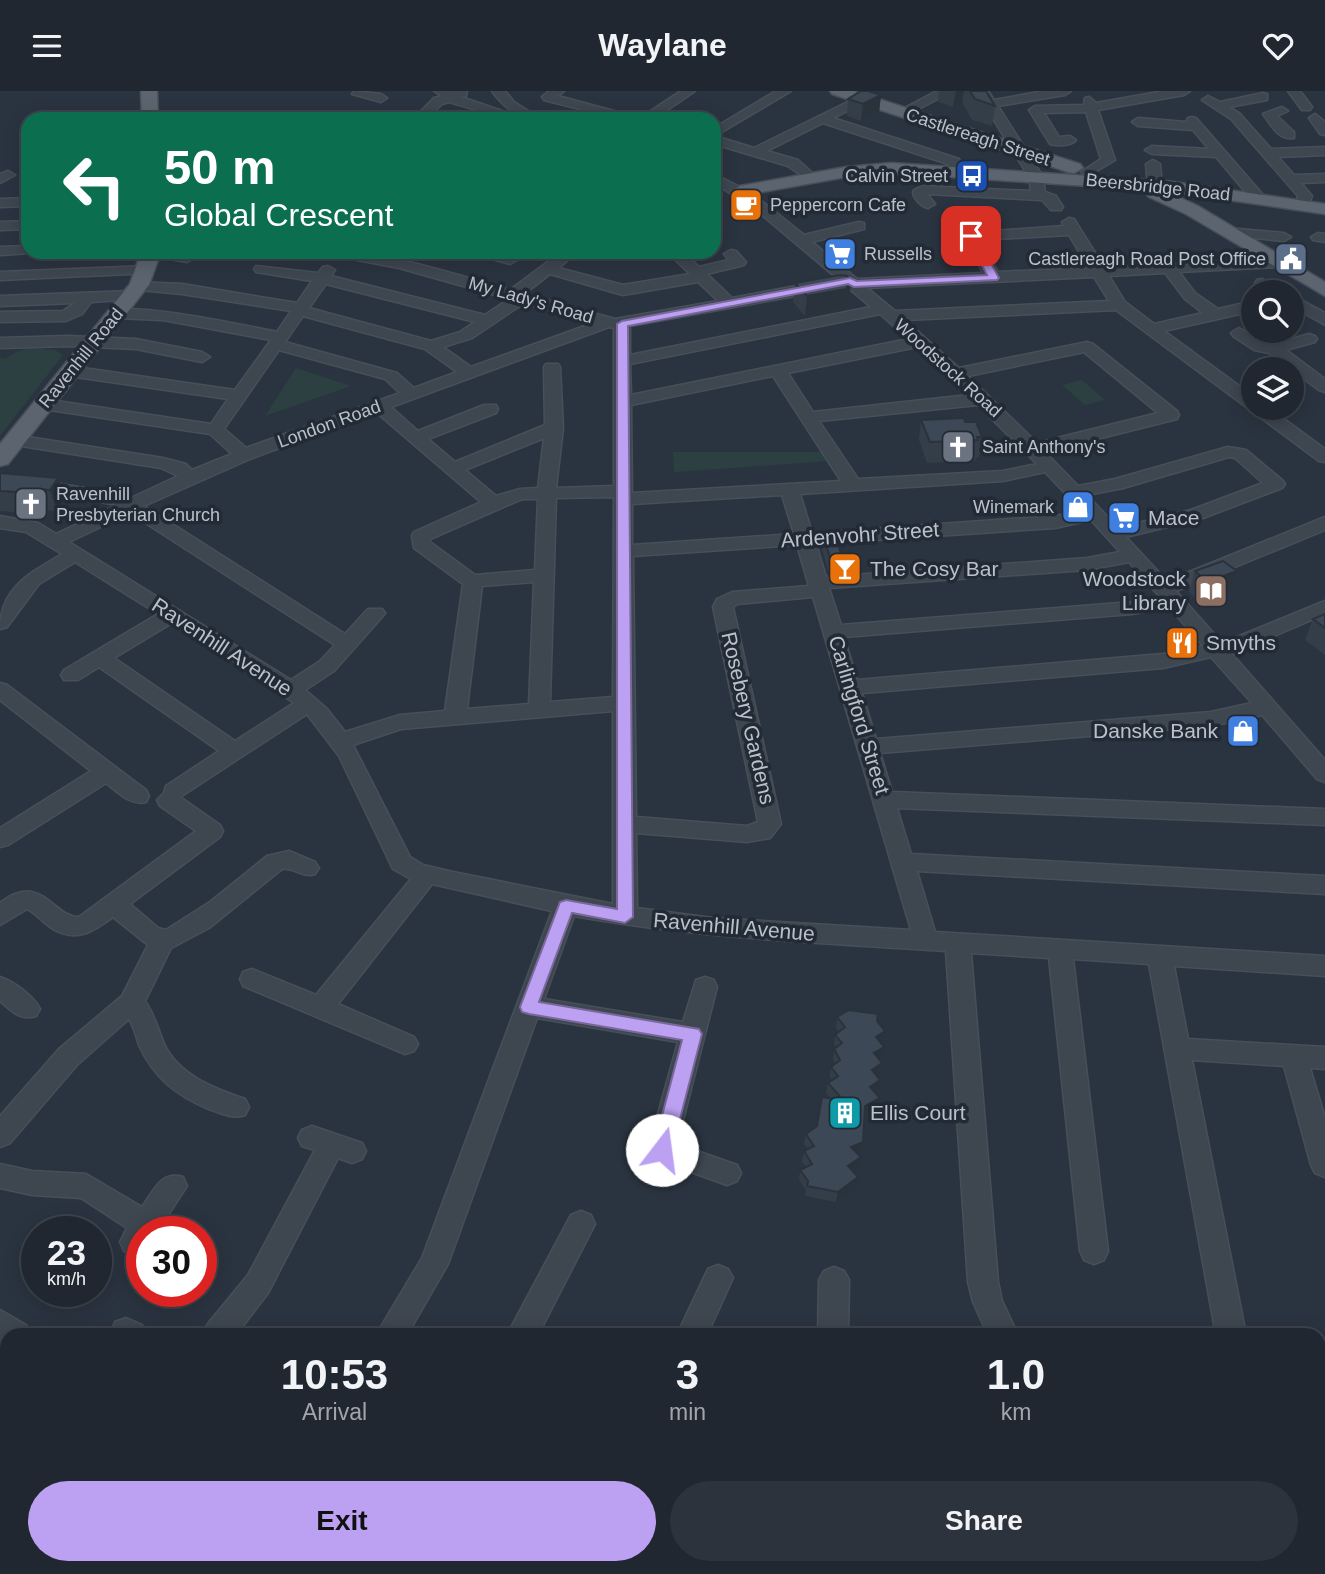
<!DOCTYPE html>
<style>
:root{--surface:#202730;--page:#2d333c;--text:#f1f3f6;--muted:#a2a5ab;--line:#3d444c;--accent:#bca0f2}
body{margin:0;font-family:Helvetica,sans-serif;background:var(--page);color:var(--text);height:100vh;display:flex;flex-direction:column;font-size:26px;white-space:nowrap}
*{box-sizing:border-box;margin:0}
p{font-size:23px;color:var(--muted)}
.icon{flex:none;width:38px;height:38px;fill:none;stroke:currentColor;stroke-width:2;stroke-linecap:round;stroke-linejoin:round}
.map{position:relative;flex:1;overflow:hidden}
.drawer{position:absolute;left:0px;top:1237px;width:1326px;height:247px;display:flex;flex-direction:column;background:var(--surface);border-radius:21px 21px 0 0;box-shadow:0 4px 18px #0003,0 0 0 2px var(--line)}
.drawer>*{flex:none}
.hud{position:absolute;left:21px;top:21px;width:700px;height:147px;border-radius:21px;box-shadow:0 4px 18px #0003,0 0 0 2px var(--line);background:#0b6e4f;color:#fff;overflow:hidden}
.fabs{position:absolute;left:1241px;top:189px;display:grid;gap:14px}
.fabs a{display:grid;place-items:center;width:63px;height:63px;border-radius:50%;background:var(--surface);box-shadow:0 4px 18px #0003,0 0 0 2px var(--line);font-size:35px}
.speed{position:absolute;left:21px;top:1125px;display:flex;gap:14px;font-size:35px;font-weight:700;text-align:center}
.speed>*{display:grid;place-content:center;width:91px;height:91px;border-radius:50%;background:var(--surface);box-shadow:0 4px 18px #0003,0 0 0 2px var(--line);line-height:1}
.speed small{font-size:18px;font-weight:400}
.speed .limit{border:10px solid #d22;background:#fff;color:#111}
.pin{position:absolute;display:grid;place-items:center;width:60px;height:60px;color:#fff;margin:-30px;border-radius:14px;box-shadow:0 4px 10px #0006}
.me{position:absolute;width:77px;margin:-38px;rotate:15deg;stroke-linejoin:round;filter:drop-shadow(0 0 5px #0008)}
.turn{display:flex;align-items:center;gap:24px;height:147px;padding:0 28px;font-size:32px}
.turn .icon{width:91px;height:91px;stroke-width:2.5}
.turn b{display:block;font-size:49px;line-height:60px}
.eta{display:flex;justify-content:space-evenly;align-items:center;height:119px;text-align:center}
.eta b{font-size:42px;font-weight:800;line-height:49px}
.button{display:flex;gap:14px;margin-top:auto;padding:14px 28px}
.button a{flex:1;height:80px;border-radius:42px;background:var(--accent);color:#111;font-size:28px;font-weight:800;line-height:80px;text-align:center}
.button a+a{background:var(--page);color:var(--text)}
header{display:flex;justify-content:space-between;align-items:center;height:91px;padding:0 28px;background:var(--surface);font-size:32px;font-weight:800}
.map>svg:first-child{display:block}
.green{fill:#2c3f41}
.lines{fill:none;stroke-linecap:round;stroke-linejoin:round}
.minor-casing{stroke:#474f59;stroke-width:3}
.major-casing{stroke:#474f59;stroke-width:3}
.minor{fill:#3e4650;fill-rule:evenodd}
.major{fill:#5c656f;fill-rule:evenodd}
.wall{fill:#343e49}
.shaded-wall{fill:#2a323c}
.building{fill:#3c4855;stroke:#2a323c;stroke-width:2}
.route{fill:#bca0f2;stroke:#7a689d;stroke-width:2}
.labels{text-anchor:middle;stroke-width:7;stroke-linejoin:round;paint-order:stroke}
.far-street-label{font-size:18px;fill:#bbc1ca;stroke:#222b35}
.far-poi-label{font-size:18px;fill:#bbc1ca;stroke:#222b35;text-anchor:start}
.poi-label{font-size:21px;fill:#bbc1ca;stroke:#222b35;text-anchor:start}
.street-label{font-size:21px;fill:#bbc1ca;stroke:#222b35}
</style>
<header><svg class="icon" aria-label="menu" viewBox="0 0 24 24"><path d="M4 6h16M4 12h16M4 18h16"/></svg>Waylane<svg class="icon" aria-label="heart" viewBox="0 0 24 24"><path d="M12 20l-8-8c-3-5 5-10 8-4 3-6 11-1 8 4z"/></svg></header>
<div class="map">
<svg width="1325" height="1483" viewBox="0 0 1325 1483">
<rect width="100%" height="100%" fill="#2a3440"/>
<path class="green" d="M31,257L55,259L63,264L0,345V267L5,268L18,260Z
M296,277L351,295L265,325Z
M1082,289L1105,309L1085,314L1062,294Z
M673,361H824L830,370L674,381Z"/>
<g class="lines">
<defs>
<path id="minor" d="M354,0L381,3L387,7L381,11L352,3Z
M434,0H467L466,5L461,6L508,22L509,28H497L494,24L449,11L442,13L426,28H413L434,7L442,5Z
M492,0H505L514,11L541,28C519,28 505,18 492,0Z
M549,0H564L558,5L640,27L681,0H695L654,28H619L544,9L542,6Z
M776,0H791L715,45L754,57L862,4L866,5V11L833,27L959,68L963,81L956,85L951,84L948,73L823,32L767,60L798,69L818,87L811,91L788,75L714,53V37Z
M937,0H953L907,24L903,25L897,21Z
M976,0H988L994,9L1044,0H1071L1065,4L998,15L1043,86L1045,101L1056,105L1063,116L1061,119H1051L1042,109L927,103L935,113L928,117C922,116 910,105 914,99L922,95L1031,100L1029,86Z
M1164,0H1190L1184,4L1098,19L1115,69L1088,85L1081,81L1101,68L1086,21L1044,22L1059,46L1070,45L1076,49C1071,55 1058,55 1050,53L1029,19L1035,15L1084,14L1085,7L1089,6L1096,12Z
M1288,0H1300L1312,16L1310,19H1302Z
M1263,2L1267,3V9L1229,16L1239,22L1271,58L1325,56V64L1278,66L1294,84L1325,83V91L1301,92L1312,105L1307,118H1297L1295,115L1298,105L1231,28L1202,9L1208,5L1220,11Z
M1282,16L1288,20L1277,25L1294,41V47C1278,49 1271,34 1263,23Z
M1315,23L1325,31V44L1320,43L1309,27Z
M1192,26L1196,27L1264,105V111H1254L1216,66L1152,63L1145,59L1152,55L1209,58L1193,39L1138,35L1132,31L1138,27L1186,31L1188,27Z
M1153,69L1160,73L1162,94L1155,98L1148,94L1146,73Z
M8,80L15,84L0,92V83Z
M714,83L750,101L804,144L859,131L864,132V138L812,151L857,188L983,182L964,145L966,142L1064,135L1062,131L1069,127L1074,128L1104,176L1279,168L1286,172L1279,176L1179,181L1195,202L1218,218L1253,210V220L1164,240L1253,305V317H1269L1325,358V371L1319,370L1116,219L905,229L959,277L1087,251L1093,253L1177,320L1179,324L1177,328L1045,361L1078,395L1115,388L1228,356L1246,359L1282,389L1285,393L1282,397L1203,427L1126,446L1167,490L1325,426V439L1176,500L1222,552L1325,510V523L1232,563L1325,669V691L1317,688L1262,624L1211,635L880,662L892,701L1325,718V734L897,717L911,763L1325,785V803L917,780L935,841L1325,865V885L1174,875L1188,948L1325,956V978L1310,977L1325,1027V1086L1315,1082L1311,1074L1284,975L1192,969L1246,1244H1216L1149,873L1073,868L1108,1160L1104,1169L1094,1173L1084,1169L1080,1160L1049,867L971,862L998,1191L1002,1210L1018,1244H988L973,1211L968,1191L946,860C822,852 696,847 574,825L544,908L683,931L696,889L705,886L714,889L717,896L677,1053L737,1074L741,1082L737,1090L727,1094L652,1067L648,1059L678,951L537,927L448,1173L407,1244H376L422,1167L552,820L432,793L338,913L414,946L418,953L414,960L405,963L243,895L240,888L243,881L252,878L316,904L411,788L393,778L339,665L307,623L180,706L220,734L223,740L220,746L130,813L158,837L166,839L210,811L267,765L289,760L315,771L319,777L315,783C302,787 294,776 282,778L209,837L171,857L145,910C155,924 158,939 165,955C180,985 216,998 245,1008L249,1016L245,1024C233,1028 222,1023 209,1018C177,1005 153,986 139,954C136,945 134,936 129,928L77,974L10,1052L0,1056V1025L59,958L122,905L148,854L113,826C94,840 77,852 53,838C43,832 37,823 27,818L0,834V812C41,779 53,827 79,826L196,740L160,715L157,709L164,702L166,695L219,660L99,576L78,589H64L61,584L64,579L158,523L75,471L39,493L7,536L0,538C0,497 30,482 62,463L26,441L0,437V425L38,432L56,443L117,414L0,393V383L120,403L131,407L178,385L161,377L15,354L9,353L6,349L9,345L15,344L163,367L186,373L192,379L232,363L210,343L43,318L35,313L43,308L211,333L228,308L69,285L61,280L69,275L235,299L271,249L163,229L117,227L109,222C123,208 251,236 277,241L291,220L182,203L139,199L131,194L134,191L182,193L297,212L312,190L256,181L254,178L256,175L318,182L323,176L328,175L335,179L331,185L485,224L509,208L399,177L331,164L329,161C391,161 450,182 510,199L561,161H577L559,177L623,194L690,183L669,163L638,165L636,161H683L699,176L729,169L724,163L731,159L736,160L746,171L744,174L707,183L732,207L823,190L831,195L823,200L630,235V264L871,216L755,118L714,92ZM1069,144L1089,177L998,181L980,149ZM1165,182L1185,208L1203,222L1154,233L1125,211L1109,185ZM550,183L623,204L698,191L718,210L615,228L524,203ZM1094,186L1109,210L895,220L867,197ZM326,193L475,231L460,241L431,250L309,217ZM524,212L593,232L471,276L443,256L472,247ZM880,223L908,248L631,304L630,273ZM303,225L425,258L457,281L414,297L397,282L285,251ZM609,236L614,237V395L556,397L563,337L560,276L558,273H546L544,276L545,334L455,371L428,348L496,322L498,318L496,314H484L418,340L391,316ZM917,256L969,304L813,321L788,282ZM279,259L385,288L400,302L246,357L224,338ZM1084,261L1158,322L1037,352L968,285ZM773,285L841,390L632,402L631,314ZM978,314L1037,373L1003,380L858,388L819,330ZM376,321L481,411L414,441L412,445L414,457L463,493L445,620L400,624L345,641L327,618L305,599L334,580L382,526L385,522L382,518H368L345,543L144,415L250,368ZM544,347L538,397L520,398L496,405L465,379ZM1229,366L1235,367L1263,392L1191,419L1118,437L1087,404L1123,397ZM1045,381L1082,420L1055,425L812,442L800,403L1003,390ZM782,404L794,443L632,454V413ZM614,406L613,606L550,611L556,407ZM522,408H538L535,479L475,484L430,451V448ZM130,422L335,554L320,570L291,589L69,451ZM1091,429L1120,461L1087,467L826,486L816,453L1055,437ZM797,454L809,495L732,501L717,508L713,516L758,731L747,735L636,726L633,465ZM1129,471L1160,506L1132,511L841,534L829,497L1087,479ZM534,491L529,613L467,618L482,495ZM813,506L911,839L713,827L637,817L636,742L747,751L770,747L781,733L733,516L737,513ZM1169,516L1203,555L1163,563L857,589L844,546L1132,523ZM172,532L248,579L294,612L235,650L114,567ZM1211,566L1252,612L1211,621L876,648L862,602L1163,577ZM613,620V813L453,781L423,774L410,766L353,654L401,638Z
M28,107V115L0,116V108Z
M714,128L720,129V135L714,136Z
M28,130V138L0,139V131Z
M1228,137L1284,142L1291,146L1284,150L1223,144V138Z
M1318,142L1325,143V151L1313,149L1311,146Z
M28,155V161L33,162L0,164V156Z
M144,161L192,164L194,167L187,171L151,165Z
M475,161H498L517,169L510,173L477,164Z
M147,175L154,179L152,182L0,189V181Z
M1262,188L1283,198L1286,201C1274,202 1263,202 1255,192L1257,189Z
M131,200L139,205L136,208L91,211L82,223L66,230L0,231V221L63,220L75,212L0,215V205Z
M1292,204L1325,222V234L1292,215Z
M1239,237L1264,252L1274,253L1309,243L1315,245L1317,248L1315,251L1286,259L1325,288V301L1319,299L1269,262L1254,259L1233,245L1231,242Z
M68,245L136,248L202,261L210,266L202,271L136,258L68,255L0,257V247Z
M0,592L7,594L146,699L149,705L146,711C130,715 118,701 106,692L8,754L0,756V737L91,680L0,609Z
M0,886C14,891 33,904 40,918L36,925C20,930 12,920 0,910Z
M312,1035L362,1052L366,1060L362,1068L352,1072L338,1067L268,1202L236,1244H203L207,1234L248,1184L315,1059L302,1055L298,1047L302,1039Z
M0,1073L32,1080L86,1083L142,1116C153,1101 161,1079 183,1086L187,1095L157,1141H142V1161L134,1164L124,1160L120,1151L127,1137L81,1107L32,1104L0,1097Z
M581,1120L591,1124L595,1133L538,1244H507L571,1124Z
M718,1174L728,1178L733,1187L707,1244H677L708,1178Z
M834,1176L844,1180L849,1189L848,1244H818L819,1189L824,1180Z
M0,1219L26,1234L30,1244H7V1255L0,1251Z
M126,1227L142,1234L146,1244H113L111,1241L115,1231Z
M7,1259V1293L2,1295L0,1261Z
M1325,1300V1330L1320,1331V1301Z
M1325,1452V1483H1311L1307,1480L1306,1483H1268L1267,1477H1320V1454Z
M0,1460L7,1463V1477H29L32,1483H0Z
M222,1477H256L253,1483H219Z
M383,1477H417L414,1483H380Z
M568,1477H602L599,1483H565Z
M756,1477H827L830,1483H754Z
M983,1477H1017L1015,1483H981Z
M1178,1477H1212L1214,1483H1180Z"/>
<path id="major" d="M141,0H157L158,28H142Z
M830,0H854L1080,73L1083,77L1074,82L1068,81L832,3Z
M891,72L1166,90L1325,113V123L1166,100L1198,115L1325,191V205L1186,123L1149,106L1146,102L1148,99L891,82L846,86L740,105L731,100L740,95L846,76Z
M141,161H161L149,194L8,373L0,375V353L130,193Z"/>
</defs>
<use href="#minor" class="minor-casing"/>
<use href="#major" class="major-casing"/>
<use href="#minor" class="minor"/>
<use href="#major" class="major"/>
</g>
<path class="wall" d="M939,0H986L995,15L992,35L972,29L962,11L953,16L938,11Z
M881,4L879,21L861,30L847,25L848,8Z
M795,192L849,210L844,218L805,225L793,211Z
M921,329L965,331L982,346L979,366L976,367L975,370L927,372L919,349Z
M0,382L58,387L65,407L57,420L44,419L41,423L0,420Z
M822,440L842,467L840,482L829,483L821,455Z
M1195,480H1237L1230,501L1200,512L1189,501Z
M1325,523V564L1305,549L1313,528Z
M837,926L877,930L885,940L883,951L881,952L884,956L882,966L879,968L882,972L880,983L877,985L878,999L875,1002L878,1017L865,1025L862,1061L857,1062L861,1066L859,1077L853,1081L857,1096L836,1111L805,1105L806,1099L799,1089L800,1079L806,1076L802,1071L804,1060L808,1058L804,1053L806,1043L817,1035L831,1008L826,1002L828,992L832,989L830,986L831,976L835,973L833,968L834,958L836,957L834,954L835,944L839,941L836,937Z"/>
<path class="shaded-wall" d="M956,0H964L962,11L953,16Z
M881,4L879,21L861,30L863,13Z
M851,191L849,210L844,218L805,225L807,205Z
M58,387L65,407L57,420L50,399Z
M37,398L44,419L41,423L34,402Z
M1237,480L1230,501L1200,512L1207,491Z
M885,940L883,951L874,957L876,946Z
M884,956L882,966L873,973L874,962Z
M882,972L880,983L870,990L872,979Z
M880,989L878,999L868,1006L870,996Z
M880,1007L878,1017L863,1025L865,1015Z
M863,1051L862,1061L850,1066L851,1056Z
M861,1066L859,1077L846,1085L848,1075Z
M858,1086L857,1096L836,1111L838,1101Z"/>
<path class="building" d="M861,0H868L881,4L863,13L848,8Z
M970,0H986L995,15L975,8Z
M840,184L847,185L851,191L846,198L807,205L795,192Z
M964,327L965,331H976L982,346H977L978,349L930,351L921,329Z
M0,382L58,387L50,399L37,398L34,402L0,400Z
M834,439L842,467H830L822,440Z
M1223,470L1237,480L1207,491L1195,480Z
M1325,523V537L1313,528Z
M849,919L878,923L877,930L885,940L876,946L884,956L874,962L882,972L872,979L880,989L870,996L880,1007L865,1015L863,1051L851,1056L861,1066L848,1075L858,1086L838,1101L807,1095L808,1090L800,1079L812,1073L804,1060L814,1055L806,1043L817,1035L822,1006L844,1010L828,992L838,985L831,976L840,969L834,958L842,952L835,944L845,936L837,926Z"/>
<path class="route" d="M971,142L976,145L999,187L997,189L854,196L848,193L628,235L633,826L625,832L572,822L539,911L699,938L702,943L672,1059L669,1065L662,1067L655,1065L653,1059L682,949L529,923L522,921L520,916L560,811L566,809L617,818V233L622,230L850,187L857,190L987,184L966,145Z"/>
<defs>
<symbol id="bus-square" viewBox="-11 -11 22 22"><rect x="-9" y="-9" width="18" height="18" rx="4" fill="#1a4fb4" stroke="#222b35"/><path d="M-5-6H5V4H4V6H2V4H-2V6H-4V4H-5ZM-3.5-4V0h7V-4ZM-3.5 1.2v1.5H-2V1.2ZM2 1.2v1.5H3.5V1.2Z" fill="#fff"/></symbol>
<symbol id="cafe-square" viewBox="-11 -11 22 22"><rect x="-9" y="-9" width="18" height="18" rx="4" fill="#e8710a" stroke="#222b35"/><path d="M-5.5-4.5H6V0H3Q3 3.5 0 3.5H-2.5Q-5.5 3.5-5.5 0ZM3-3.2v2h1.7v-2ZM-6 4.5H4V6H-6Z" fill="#fff"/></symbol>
<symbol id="supermarket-square" viewBox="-11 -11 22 22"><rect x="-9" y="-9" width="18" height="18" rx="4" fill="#3f7fe0" stroke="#222b35"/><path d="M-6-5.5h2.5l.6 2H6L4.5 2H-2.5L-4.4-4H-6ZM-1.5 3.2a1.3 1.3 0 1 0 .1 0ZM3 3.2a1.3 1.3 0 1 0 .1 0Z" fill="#fff"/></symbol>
<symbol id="civic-square" viewBox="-11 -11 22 22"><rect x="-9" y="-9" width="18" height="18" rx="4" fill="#5c6f8a" stroke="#222b35"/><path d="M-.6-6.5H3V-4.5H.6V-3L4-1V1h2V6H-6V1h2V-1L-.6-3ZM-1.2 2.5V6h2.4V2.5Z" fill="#fff"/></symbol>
<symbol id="church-square" viewBox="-11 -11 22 22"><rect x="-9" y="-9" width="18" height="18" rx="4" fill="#6b7280" stroke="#222b35"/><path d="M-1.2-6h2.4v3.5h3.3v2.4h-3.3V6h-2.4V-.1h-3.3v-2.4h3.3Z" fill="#fff"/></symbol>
<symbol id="shop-square" viewBox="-11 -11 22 22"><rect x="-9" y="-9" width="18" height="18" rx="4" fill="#3f7fe0" stroke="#222b35"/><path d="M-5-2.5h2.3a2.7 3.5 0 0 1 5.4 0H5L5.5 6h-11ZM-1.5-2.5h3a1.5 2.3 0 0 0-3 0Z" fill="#fff"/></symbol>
<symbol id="bar-square" viewBox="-11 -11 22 22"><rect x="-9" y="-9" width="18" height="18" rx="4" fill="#e8710a" stroke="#222b35"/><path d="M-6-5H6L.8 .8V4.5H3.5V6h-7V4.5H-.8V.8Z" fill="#fff"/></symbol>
<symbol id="library-square" viewBox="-11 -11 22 22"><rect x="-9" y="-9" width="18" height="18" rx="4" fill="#8d6e63" stroke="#222b35"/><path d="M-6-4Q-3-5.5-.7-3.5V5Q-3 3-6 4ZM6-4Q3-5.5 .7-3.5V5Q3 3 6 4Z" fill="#fff"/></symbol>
<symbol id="restaurant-square" viewBox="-11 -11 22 22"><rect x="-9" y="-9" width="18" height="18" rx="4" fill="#e8710a" stroke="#222b35"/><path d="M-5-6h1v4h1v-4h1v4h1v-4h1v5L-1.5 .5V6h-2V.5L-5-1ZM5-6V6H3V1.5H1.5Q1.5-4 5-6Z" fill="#fff"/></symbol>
<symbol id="building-square" viewBox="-11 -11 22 22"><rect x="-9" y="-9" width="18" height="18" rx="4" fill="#0f9aa8" stroke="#222b35"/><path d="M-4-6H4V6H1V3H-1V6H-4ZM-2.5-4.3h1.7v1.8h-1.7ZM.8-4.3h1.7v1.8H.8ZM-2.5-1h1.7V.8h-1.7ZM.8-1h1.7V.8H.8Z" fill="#fff"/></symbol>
</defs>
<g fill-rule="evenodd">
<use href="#bus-square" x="953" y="66" width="38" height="38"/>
<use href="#cafe-square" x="727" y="95" width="38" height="38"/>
<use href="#supermarket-square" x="821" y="144" width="38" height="38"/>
<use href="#civic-square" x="1272" y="149" width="38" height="38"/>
<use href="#church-square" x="939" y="337" width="38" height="38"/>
<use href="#church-square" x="12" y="394" width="38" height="38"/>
<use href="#shop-square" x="1059" y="397" width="38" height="38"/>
<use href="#supermarket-square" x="1105" y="408" width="38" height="38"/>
<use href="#bar-square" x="826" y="459" width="38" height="38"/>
<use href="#library-square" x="1192" y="481" width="38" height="38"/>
<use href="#restaurant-square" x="1163" y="533" width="38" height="38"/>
<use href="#shop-square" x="1224" y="621" width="38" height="38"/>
<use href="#building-square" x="826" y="1003" width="38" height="38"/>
</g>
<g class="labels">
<g class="far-street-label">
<text transform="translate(978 46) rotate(18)" y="6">Castlereagh Street</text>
<text transform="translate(1158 96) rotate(6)" y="6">Beersbridge Road</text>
<text transform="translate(531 209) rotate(16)" y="6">My Lady's Road</text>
<text transform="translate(81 267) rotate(-51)" y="6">Ravenhill Road</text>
<text transform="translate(948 277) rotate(42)" y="6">Woodstock Road</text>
<text transform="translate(329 333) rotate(-20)" y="6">London Road</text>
</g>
<g class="far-poi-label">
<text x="948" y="91" text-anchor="end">Calvin Street</text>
<text x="770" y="120">Peppercorn Cafe</text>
<text x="864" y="169">Russells</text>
<text x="1266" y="174" text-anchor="end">Castlereagh Road Post Office</text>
<text x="982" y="362">Saint Anthony's</text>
<text x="56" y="409">Ravenhill<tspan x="56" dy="21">Presbyterian Church</tspan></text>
<text x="1054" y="422" text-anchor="end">Winemark</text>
</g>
<g class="poi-label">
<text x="1148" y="434">Mace</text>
<text x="870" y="485">The Cosy Bar</text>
<text x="1186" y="495" text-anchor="end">Woodstock<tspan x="1186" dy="24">Library</tspan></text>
<text x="1206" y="559">Smyths</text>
<text x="1218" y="647" text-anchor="end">Danske Bank</text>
<text x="870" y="1029">Ellis Court</text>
</g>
<g class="street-label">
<text transform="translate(860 444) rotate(-4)" y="7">Ardenvohr Street</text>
<text transform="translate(222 556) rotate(33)" y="7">Ravenhill Avenue</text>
<text transform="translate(859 624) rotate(73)" y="7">Carlingford Street</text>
<text transform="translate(748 627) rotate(77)" y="7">Rosebery Gardens</text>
<text transform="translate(734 836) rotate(5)" y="7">Ravenhill Avenue</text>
</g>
</g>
</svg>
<div class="fabs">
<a><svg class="icon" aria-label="search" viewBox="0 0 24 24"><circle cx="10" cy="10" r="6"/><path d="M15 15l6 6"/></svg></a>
<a><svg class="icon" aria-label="layers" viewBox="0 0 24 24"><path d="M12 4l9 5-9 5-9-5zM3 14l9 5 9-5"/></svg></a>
</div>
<div class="speed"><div>23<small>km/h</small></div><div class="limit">30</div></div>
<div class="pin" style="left:971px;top:145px;background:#d93025"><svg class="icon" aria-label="arrive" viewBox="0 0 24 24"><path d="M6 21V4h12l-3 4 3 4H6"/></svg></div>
<svg class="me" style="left:662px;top:1059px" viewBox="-20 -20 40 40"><circle r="19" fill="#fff"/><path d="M0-13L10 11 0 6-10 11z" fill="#bca0f2"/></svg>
<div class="hud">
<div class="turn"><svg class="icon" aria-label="left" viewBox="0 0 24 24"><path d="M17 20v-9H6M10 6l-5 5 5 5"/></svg><div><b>50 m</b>Global Crescent</div></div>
</div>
<section class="drawer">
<div class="eta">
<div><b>10:53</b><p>Arrival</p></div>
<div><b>3</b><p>min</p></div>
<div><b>1.0</b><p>km</p></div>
</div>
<div class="button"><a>Exit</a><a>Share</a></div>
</section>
</div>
